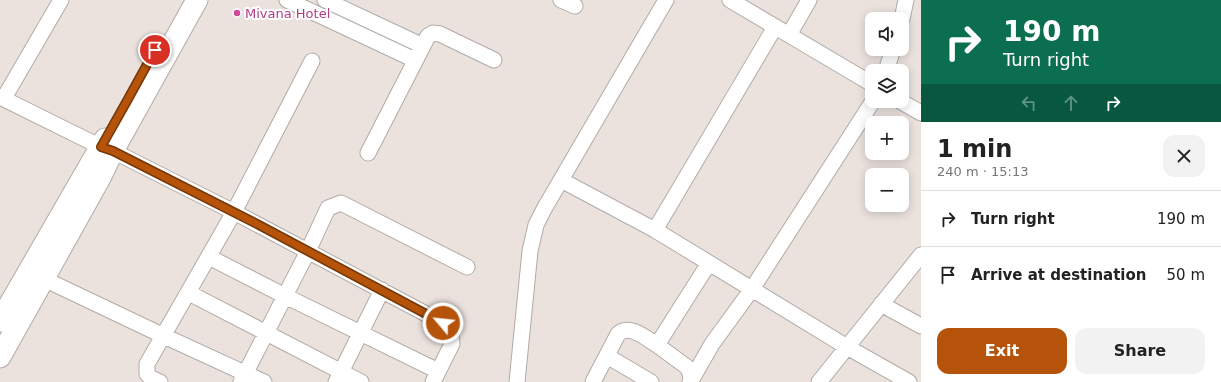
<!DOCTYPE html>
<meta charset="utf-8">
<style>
:root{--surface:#fff;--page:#f2f2f2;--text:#222;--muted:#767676;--line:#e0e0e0;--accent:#b45309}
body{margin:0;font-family:"DejaVu Sans",sans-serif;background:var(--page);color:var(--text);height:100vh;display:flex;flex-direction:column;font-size:15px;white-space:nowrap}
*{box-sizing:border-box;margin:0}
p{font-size:13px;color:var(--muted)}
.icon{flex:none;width:22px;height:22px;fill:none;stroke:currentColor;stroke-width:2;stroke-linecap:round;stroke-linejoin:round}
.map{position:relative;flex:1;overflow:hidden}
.panel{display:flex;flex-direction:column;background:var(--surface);width:300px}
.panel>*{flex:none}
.hud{background:#0b6e4f;color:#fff;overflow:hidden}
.buttons{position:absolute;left:865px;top:12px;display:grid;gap:8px}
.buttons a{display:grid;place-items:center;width:44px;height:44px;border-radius:8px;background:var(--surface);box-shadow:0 2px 10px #0003;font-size:20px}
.pin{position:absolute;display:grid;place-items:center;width:34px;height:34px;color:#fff;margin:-17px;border:2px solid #fff;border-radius:50%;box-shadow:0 1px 4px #0007}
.me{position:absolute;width:44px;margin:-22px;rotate:298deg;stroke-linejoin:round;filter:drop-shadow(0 0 3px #0008)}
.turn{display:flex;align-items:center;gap:14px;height:84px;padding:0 16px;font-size:18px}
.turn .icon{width:52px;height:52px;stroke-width:2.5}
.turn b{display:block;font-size:28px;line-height:34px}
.lanes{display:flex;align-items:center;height:38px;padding:0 16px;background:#0003;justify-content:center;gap:20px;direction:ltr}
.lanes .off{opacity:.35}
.round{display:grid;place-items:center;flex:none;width:42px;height:42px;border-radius:12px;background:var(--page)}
.head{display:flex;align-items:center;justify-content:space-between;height:68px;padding:0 16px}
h1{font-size:24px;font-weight:700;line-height:30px}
.primary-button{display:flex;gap:8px;margin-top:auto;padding:8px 16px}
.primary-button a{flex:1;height:46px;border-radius:12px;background:var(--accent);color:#fff;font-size:16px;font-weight:700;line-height:46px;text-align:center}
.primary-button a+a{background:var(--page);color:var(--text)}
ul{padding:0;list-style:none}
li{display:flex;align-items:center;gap:12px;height:56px;padding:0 16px;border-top:1px solid var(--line)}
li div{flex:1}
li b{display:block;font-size:15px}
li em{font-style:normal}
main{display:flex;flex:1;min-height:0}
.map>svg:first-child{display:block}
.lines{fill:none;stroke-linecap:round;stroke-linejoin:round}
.minor-casing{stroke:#b2aaa6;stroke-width:17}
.secondary-casing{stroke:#b2aaa6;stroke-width:23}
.minor{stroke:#fff;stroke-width:15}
.secondary{stroke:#fff;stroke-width:21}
.route-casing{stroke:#753606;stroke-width:10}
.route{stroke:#b45309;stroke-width:7}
.hotel-dot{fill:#d1479c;stroke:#fff;stroke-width:1.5}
.labels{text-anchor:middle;stroke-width:4;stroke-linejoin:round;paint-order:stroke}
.hotel-label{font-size:13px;fill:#b23c85;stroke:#fff;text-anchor:start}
</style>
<main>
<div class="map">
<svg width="921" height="382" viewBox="0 0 921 382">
<rect width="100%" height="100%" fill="#ebe2de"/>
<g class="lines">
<defs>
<path id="minor" d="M287,0L415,60
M325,0L423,46
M561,0L575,6
M730,0L872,84
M902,19L906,0
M775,27L655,230L847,347L909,382
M789,35L809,0
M886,71L893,49
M0,97L101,147L113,151L234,212L443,323L451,335L452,344L433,382
M4,98L61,0
M900,101L921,113
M368,153L428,36L433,33L440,34L494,60
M561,180L655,230
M209,257L285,296L438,371
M44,279L164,336L264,382
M189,293L361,382
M881,304L921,326
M607,356L651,382
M692,379L712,344L752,289L873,101
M160,382L151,378L147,374V364L234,212L312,61
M241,382L308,251L328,208L341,203L467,267
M336,382L382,290
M517,382L530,251L536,225L544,209L666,0
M593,382L618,334C629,323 647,339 657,345
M690,382C692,377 690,372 687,367L657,345L709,263
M819,382L921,255"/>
<path id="secondary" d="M0,321L105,139
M0,357L100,178L113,151L197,0"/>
</defs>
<use href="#minor" class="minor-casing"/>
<use href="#secondary" class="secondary-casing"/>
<use href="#minor" class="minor"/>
<use href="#secondary" class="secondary"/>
</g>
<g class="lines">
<defs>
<path id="route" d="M155,50L128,99L101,147L113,151L259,225L443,323"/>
</defs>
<use href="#route" class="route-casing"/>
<use href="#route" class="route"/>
</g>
<circle class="hotel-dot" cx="237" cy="13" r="4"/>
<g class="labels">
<g class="hotel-label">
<text x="245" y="18">Mivana Hotel</text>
</g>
</g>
</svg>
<div class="buttons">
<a><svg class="icon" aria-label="sound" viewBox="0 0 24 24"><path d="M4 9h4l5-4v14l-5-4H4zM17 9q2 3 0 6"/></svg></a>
<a><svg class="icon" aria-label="layers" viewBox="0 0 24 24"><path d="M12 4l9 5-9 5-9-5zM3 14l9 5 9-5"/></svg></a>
<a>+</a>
<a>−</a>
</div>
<div class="pin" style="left:155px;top:50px;background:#d93025"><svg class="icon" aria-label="arrive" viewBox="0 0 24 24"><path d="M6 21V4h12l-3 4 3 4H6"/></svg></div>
<svg class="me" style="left:443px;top:323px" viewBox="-20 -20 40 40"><circle r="17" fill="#b45309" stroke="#fff" stroke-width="3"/><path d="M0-11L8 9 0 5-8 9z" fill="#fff"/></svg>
</div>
<section class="panel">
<div class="hud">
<div class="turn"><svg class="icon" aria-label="right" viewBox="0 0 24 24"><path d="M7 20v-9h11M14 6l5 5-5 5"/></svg><div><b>190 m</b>Turn right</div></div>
<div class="lanes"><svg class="icon off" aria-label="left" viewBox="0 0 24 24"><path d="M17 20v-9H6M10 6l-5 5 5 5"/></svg><svg class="icon off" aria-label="ahead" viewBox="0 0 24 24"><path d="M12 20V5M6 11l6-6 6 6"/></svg><svg class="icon" aria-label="right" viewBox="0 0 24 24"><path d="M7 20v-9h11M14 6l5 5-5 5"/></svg></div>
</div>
<div class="head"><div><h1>1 min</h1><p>240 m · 15:13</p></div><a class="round"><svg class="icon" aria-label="close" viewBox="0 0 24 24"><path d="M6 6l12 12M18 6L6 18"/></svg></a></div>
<ul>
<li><svg class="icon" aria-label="right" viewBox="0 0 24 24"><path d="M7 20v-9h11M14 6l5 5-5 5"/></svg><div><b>Turn right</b></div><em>190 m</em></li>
<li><svg class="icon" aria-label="arrive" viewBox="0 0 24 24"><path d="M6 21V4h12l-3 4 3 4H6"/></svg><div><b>Arrive at destination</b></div><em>50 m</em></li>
</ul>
<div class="primary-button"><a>Exit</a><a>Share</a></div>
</section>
</main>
